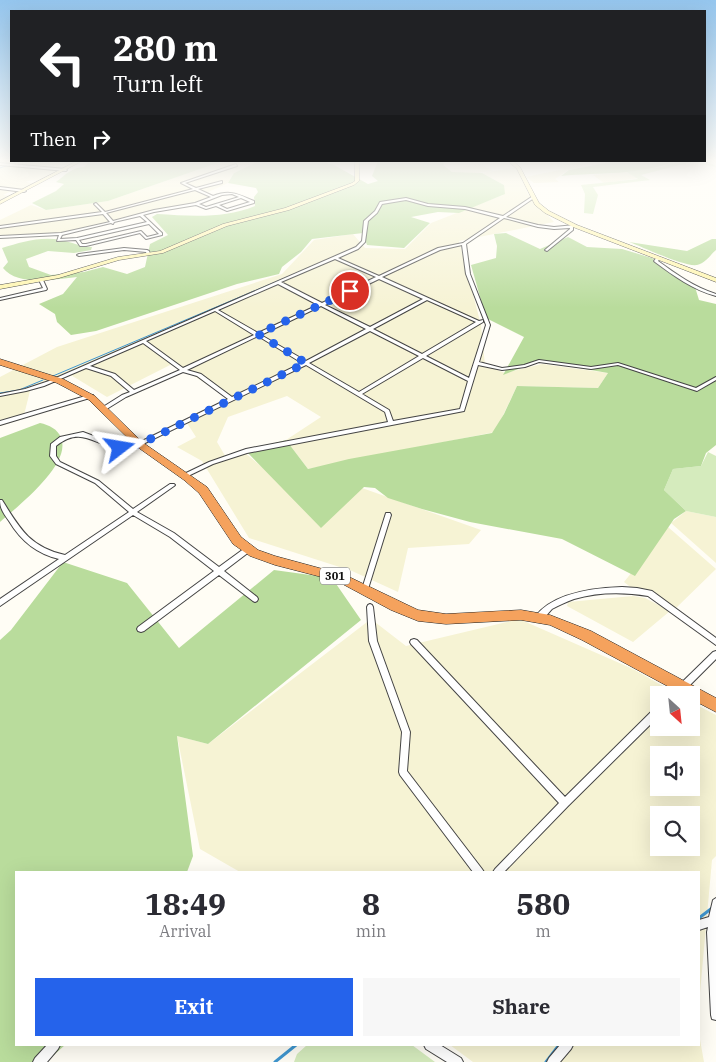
<!DOCTYPE html>
<style>
:root{--surface:#fff;--page:#f7f7f7;--text:#2b2b33;--muted:#7c7c81;--accent:#2563eb}
body{margin:0;font-family:"IBM Plex Serif",serif;background:var(--page);color:var(--text);height:100vh;display:flex;flex-direction:column;font-size:19px;white-space:nowrap}
*{box-sizing:border-box;margin:0}
p{font-size:16px;color:var(--muted)}
.icon{flex:none;width:28px;height:28px;fill:none;stroke:currentColor;stroke-width:2;stroke-linecap:round;stroke-linejoin:round}
.map{position:relative;flex:1;overflow:hidden}
.drawer{position:absolute;left:15px;top:871px;width:685px;height:175px;display:flex;flex-direction:column;background:var(--surface);border-radius:0px;box-shadow:0 5px 20px #0002}
.drawer>*{flex:none}
.guide{position:absolute;left:10px;top:10px;width:696px;height:152px;border-radius:0px;box-shadow:0 5px 20px #0002;background:#202124;color:#fff;overflow:hidden}
.needle{width:32px;rotate:153deg}
.fabs{position:absolute;left:650px;top:686px;display:grid;gap:10px}
.fabs a{display:grid;place-items:center;width:50px;height:50px;border-radius:0px;background:var(--surface);box-shadow:0 5px 20px #0002;font-size:25px}
.pin{position:absolute;display:grid;place-items:center;width:42px;height:42px;color:#fff;margin:-21px;border:2px solid #fff;border-radius:50%;box-shadow:0 1px 5px #0007}
.me{position:absolute;width:55px;margin:-28px;rotate:76deg;stroke-linejoin:round;filter:drop-shadow(0 0 4px #0008)}
.turn{display:flex;align-items:center;gap:18px;height:105px;padding:0 20px;font-size:22px}
.turn .icon{width:65px;height:65px;stroke-width:2.5}
.turn b{display:block;font-size:35px;line-height:42px}
.then{display:flex;align-items:center;height:48px;padding:0 20px;background:#0003;gap:10px;font-size:19px}
.eta{display:flex;justify-content:space-evenly;align-items:center;height:85px;text-align:center}
.eta b{font-size:30px;font-weight:800;line-height:35px}
.primary-button{display:flex;gap:10px;margin-top:auto;padding:10px 20px}
.primary-button a{flex:1;height:58px;border-radius:0px;background:var(--accent);color:#fff;font-size:20px;font-weight:800;line-height:58px;text-align:center}
.primary-button a+a{background:var(--page);color:var(--text)}
.map>svg:first-child{display:block}
.farmland{fill:#f6f3d4;fill-rule:evenodd}
.green{fill:#d5ebbd}
.forest{fill:#b9dc9c}
.lines{fill:none;stroke-linecap:round;stroke-linejoin:round}
.stream-far1{stroke:#3f96cf;stroke-width:1}
.stream{stroke:#3f96cf;stroke-width:3}
.street-casing{stroke:#444;stroke-width:2}
.secondary-casing{stroke:#333;stroke-width:1}
.highway-casing{stroke:#222;stroke-width:1}
.street{fill:#fff;fill-rule:evenodd}
.secondary{fill:#fff6b0;fill-rule:evenodd}
.highway{fill:#f5a25d;fill-rule:evenodd}
.route{stroke:#2563eb;stroke-width:9;stroke-dasharray:0 16.2}
.labels{text-anchor:middle;stroke-width:5;stroke-linejoin:round;paint-order:stroke}
.shield{fill:#fff;stroke:#585858;stroke-width:1}
.shield-label{font-size:11px;font-weight:bold;fill:#111}
</style>
<div class="map">
<svg width="716" height="1062" viewBox="0 0 716 1062">
<rect width="100%" height="100%" fill="#fffdf5"/>
<path class="farmland" d="M0,159H11V161H79L44,181L32,180L26,182L36,184L23,190L15,189L3,195L11,196L0,202V168L6,165H0Z
M223,161H259L234,173L228,183L206,193L212,196L196,204L139,214L68,232L0,236V220L31,205L46,210L108,201Z
M576,162L587,166L568,170L555,179L559,182L534,183L526,177L564,169L556,166Z
M481,164L493,171L470,174L452,172L448,169Z
M518,167L528,194L554,222L459,241L481,325L485,365L505,373L542,364L608,373L598,388L517,386L495,432L308,469L286,440L321,417L287,396L228,417L217,442L227,459L245,453L274,477L362,488L481,530L469,544L408,548L398,592L352,571L249,538L202,461L177,447L196,437L185,420L228,398L174,363L107,397L69,374L31,387L23,419L0,426V377L57,347L282,274L314,240L353,234L365,248L405,249L431,223L503,195L504,185L482,173Z
M627,172L639,178L604,183L593,175Z
M686,511L716,517V563L671,523Z
M668,527L716,569L676,608L633,589L624,582Z
M633,596L645,598L670,611L633,642L567,606L568,602Z
M371,619L406,646L519,619L633,669L679,695H659V728H691V702L716,715V856L712,860L699,1004V872H240L200,849L177,736L208,744ZM659,755H691V788H659ZM659,815H691V848H659Z
M699,1034L704,1062H473L450,1045H699Z"/>
<path class="green" d="M677,161L713,164L716,167L691,162L641,175L650,180L593,187L598,195L593,214L584,213L585,194L581,185L638,179L627,172L661,167Z
M708,452L716,456V517L686,511L664,490L673,469L701,466Z
M307,1045H412L435,1062H294L297,1054Z"/>
<path class="forest" d="M84,161H223L108,201L46,210L32,203L56,191L64,184L56,182C64,176 72,167 84,167L88,163L83,162Z
M259,161H321L334,165L368,184L378,181L372,176L378,161H445L443,165L452,172L482,173L504,185L505,194L459,213L438,212L411,217L430,223L404,248L367,245L363,233L312,239L301,252L282,267L279,274L237,284L96,331L71,335L57,322L55,314L39,304L63,294L77,277C56,279 18,287 3,268L8,262L2,248C21,242 41,236 61,240C72,242 80,247 92,247L91,250L74,253L48,251L26,259L29,267L51,275L84,272L103,267L127,274L145,267L150,244L168,235L152,217L157,214C191,216 223,219 255,206L254,197L258,192L256,188L228,183L234,173Z
M616,161H676C639,176 600,172 561,176L569,170Z
M506,233L540,249L568,237L587,247L622,249L652,258L672,273L695,287L699,300L716,304V445L706,453L701,466L673,469L664,490L686,511L674,519L635,576L562,539L470,522L422,509L388,498L375,488L364,487L321,528L246,451L286,440L308,469L349,459L492,433L504,414L517,386L598,388L608,373L539,361L503,375L524,337L486,318L471,265L496,258L497,246L494,234Z
M712,239H716V250C710,255 706,263 697,265C684,267 643,247 629,242L687,251Z
M40,423C49,425 58,429 61,438C72,464 18,506 0,522V438Z
M63,562L127,583L179,648L274,570L332,578L361,620L208,744L177,736L193,856L187,872H16V1045H65L46,1062H0V640L11,630Z"/>
<g class="lines">
<path class="stream-far1" d="M12,164L18,161
M0,168L8,165
M53,376L311,267
M0,393L19,390L43,380"/>
<path class="stream" d="M699,918L716,905
M275,1062L296,1045
M546,1062L559,1045"/>
<defs>
<path id="street" d="M0,163L66,169L67,170L66,171L0,165Z
M236,164L237,166L185,183L196,188L222,181V183L198,189L213,196C231,189 239,195 254,201V203L227,211L216,206L206,209L196,205L154,212L143,215L162,233V235L146,239L140,233L86,246H80L76,240L57,241L59,235L0,238V236L61,233L110,222L103,214L0,228V226L102,212L94,204L96,203L105,212L193,189L181,183ZM195,190L211,197L195,203L154,210L113,221L106,213ZM232,194L239,197L206,207L199,204L222,195ZM241,198L250,202L227,209L219,205ZM140,216L147,222L77,238L60,239L62,235L111,223L113,224L114,222ZM149,224L159,234L147,237L141,231L86,244H82L79,240Z
M0,187L24,190L26,191L24,192L0,189Z
M533,196L534,198L506,217L538,225L554,227L575,225L577,226L573,227V230L547,251L545,250L546,249L570,229V228L554,229L538,227L504,218L466,244L470,274L490,325L479,362L502,368L524,365L539,360L591,367L618,363L696,388L716,377V380L697,391L618,365L591,369L539,362L525,367L502,370L478,365L464,411L247,453L213,464L188,476H184L183,475L184,474L209,462L246,449L388,422L385,412L306,365L141,445C134,447 124,451 118,449C93,444 81,426 56,446V456L60,462L99,481L133,509L170,484H174L175,485L174,486L137,512L174,533L219,567L245,548H249L250,550L249,552L224,571L257,597L258,599L257,601L255,602L253,601L219,575L144,631L141,632L138,631L137,629L138,627L214,571L170,537L133,515L0,606V599L59,559C37,554 21,541 9,521C4,514 0,509 0,500H2C20,529 30,547 65,555L129,512L95,483L56,464L50,456L51,444L60,437L83,432L120,446L138,443L228,399L197,376L183,372L126,397L105,410L102,408L103,407L122,395L130,392L111,376L86,368L44,386L26,391L0,396V394L25,389L49,381L356,247L362,241L364,221L375,211L380,202L406,198L428,204L465,207L503,216ZM406,200L428,206L465,209L500,218L463,243L438,248L379,276L338,258L358,249L365,242L368,221L377,213L382,204ZM462,245L466,274L486,325L469,378L426,356L483,322V320L479,321L382,277L440,250ZM335,259L376,277L322,303L281,282ZM379,279L423,299L370,327L325,305ZM278,284L318,305L258,333L218,310ZM427,300L476,322L422,354L373,329ZM321,306L366,329L306,361L261,335ZM215,311L254,335L183,368L146,341ZM370,331L419,356L359,392L309,363ZM258,336L302,363L232,397L201,374L187,370ZM143,343L180,370L134,390L115,374L90,366ZM423,358L468,381L460,409L393,421L389,410L362,394Z
M124,248L147,250L149,251L150,254L147,255L146,252L124,250L79,256L77,255L79,254Z
M657,257L660,258L658,261C676,274 694,287 716,294V296C693,290 674,276 655,262L654,261Z
M40,279L43,280L47,289L46,290L0,300V298L43,288L39,280Z
M89,395H93V397L0,425V421Z
M386,513H390L391,515L368,589L367,591L365,592L363,591L362,589Z
M622,587L637,588L652,591L716,638V645L648,596C624,592 598,592 574,599C566,602 559,605 552,609C549,612 545,618 540,620C539,620 538,619 536,619L535,617C553,592 595,588 622,587Z
M370,604L372,605L373,607L377,641L410,732L407,771L482,869L484,872H473L400,775L399,772L402,732L369,641L367,607L368,605Z
M414,639L417,640L565,797L656,707L659,706V716L568,806L504,872H493L495,869L559,803L411,644L410,642L411,640Z
M716,651V659L680,695H671L672,692L713,652Z
M716,898V1020L712,1019L711,1015L707,932L708,927L699,930V920L709,917L713,900Z
M47,1045H60L58,1049L47,1062H33L35,1058Z
M424,1045H440L461,1058L463,1062H447L426,1049Z
M560,1045H573L571,1049L560,1062H547L549,1058Z"/>
<path id="secondary" d="M77,161H82L0,204V201Z
M357,161H361L359,163V181L354,185L289,210L227,226L163,253L119,260L59,278L0,289V285L58,275L118,257L160,251L223,224L285,208L352,183L355,181V163Z
M508,161H513L520,167L539,203L549,211L577,225L716,278V282L573,227L545,213L535,205L517,169Z"/>
<path id="highway" d="M0,359L63,379L95,396L142,442L207,487L241,537L258,550L275,556L345,575L418,610L446,614L521,610L550,615L591,631L716,698V712L691,699V695H684L582,640L550,625L521,620L446,624L418,621L391,610L337,581L275,565L250,556L233,544L199,493L184,480L136,446L89,400L57,383L0,365Z"/>
</defs>
<use href="#street" class="street-casing"/>
<use href="#secondary" class="secondary-casing"/>
<use href="#highway" class="highway-casing"/>
<use href="#street" class="street"/>
<use href="#secondary" class="secondary"/>
<use href="#highway" class="highway"/>
</g>
<linearGradient id="sky" x2="0" y2="1"><stop stop-color="#95c6ee"/><stop offset="0.52" stop-color="#fffefa"/><stop offset="1" stop-color="#fffefa" stop-opacity="0"/></linearGradient>
<rect width="716" height="308" fill="url(#sky)"/>
<g class="lines">
<path class="route" d="M120,448L140,444L306,363L258,334L350,291"/>
</g>
<g class="labels">
<rect class="shield" x="320" y="567.5" width="30" height="17" rx="4"/>
<g class="shield-label">
<text x="335" y="580">301</text>
</g>
</g>
</svg>
<div class="fabs">
<a><svg class="needle" viewBox="-14 -14 28 28"><path d="M0-13l5 13h-10z" fill="#e53935"/><path d="M0 13l5-13h-10z" fill="#7c7c81"/></svg></a>
<a><svg class="icon" aria-label="sound" viewBox="0 0 24 24"><path d="M4 9h4l5-4v14l-5-4H4zM17 9q2 3 0 6"/></svg></a>
<a><svg class="icon" aria-label="search" viewBox="0 0 24 24"><circle cx="10" cy="10" r="6"/><path d="M15 15l6 6"/></svg></a>
</div>
<div class="pin" style="left:350px;top:291px;background:#d93025"><svg class="icon" aria-label="arrive" viewBox="0 0 24 24"><path d="M6 21V4h12l-3 4 3 4H6"/></svg></div>
<svg class="me" style="left:120px;top:448px" viewBox="-20 -20 40 40"><path d="M0-17L14 15 0 8-14 15z" fill="#2563eb" stroke="#fff" stroke-width="4"/></svg>
<div class="guide">
<div class="turn"><svg class="icon" aria-label="left" viewBox="0 0 24 24"><path d="M17 20v-9H6M10 6l-5 5 5 5"/></svg><div><b>280 m</b>Turn left</div></div>
<div class="then">Then<svg class="icon" aria-label="right" viewBox="0 0 24 24"><path d="M7 20v-9h11M14 6l5 5-5 5"/></svg></div>
</div>
<section class="drawer">
<div class="eta">
<div><b>18:49</b><p>Arrival</p></div>
<div><b>8</b><p>min</p></div>
<div><b>580</b><p>m</p></div>
</div>
<div class="primary-button"><a>Exit</a><a>Share</a></div>
</section>
</div>
